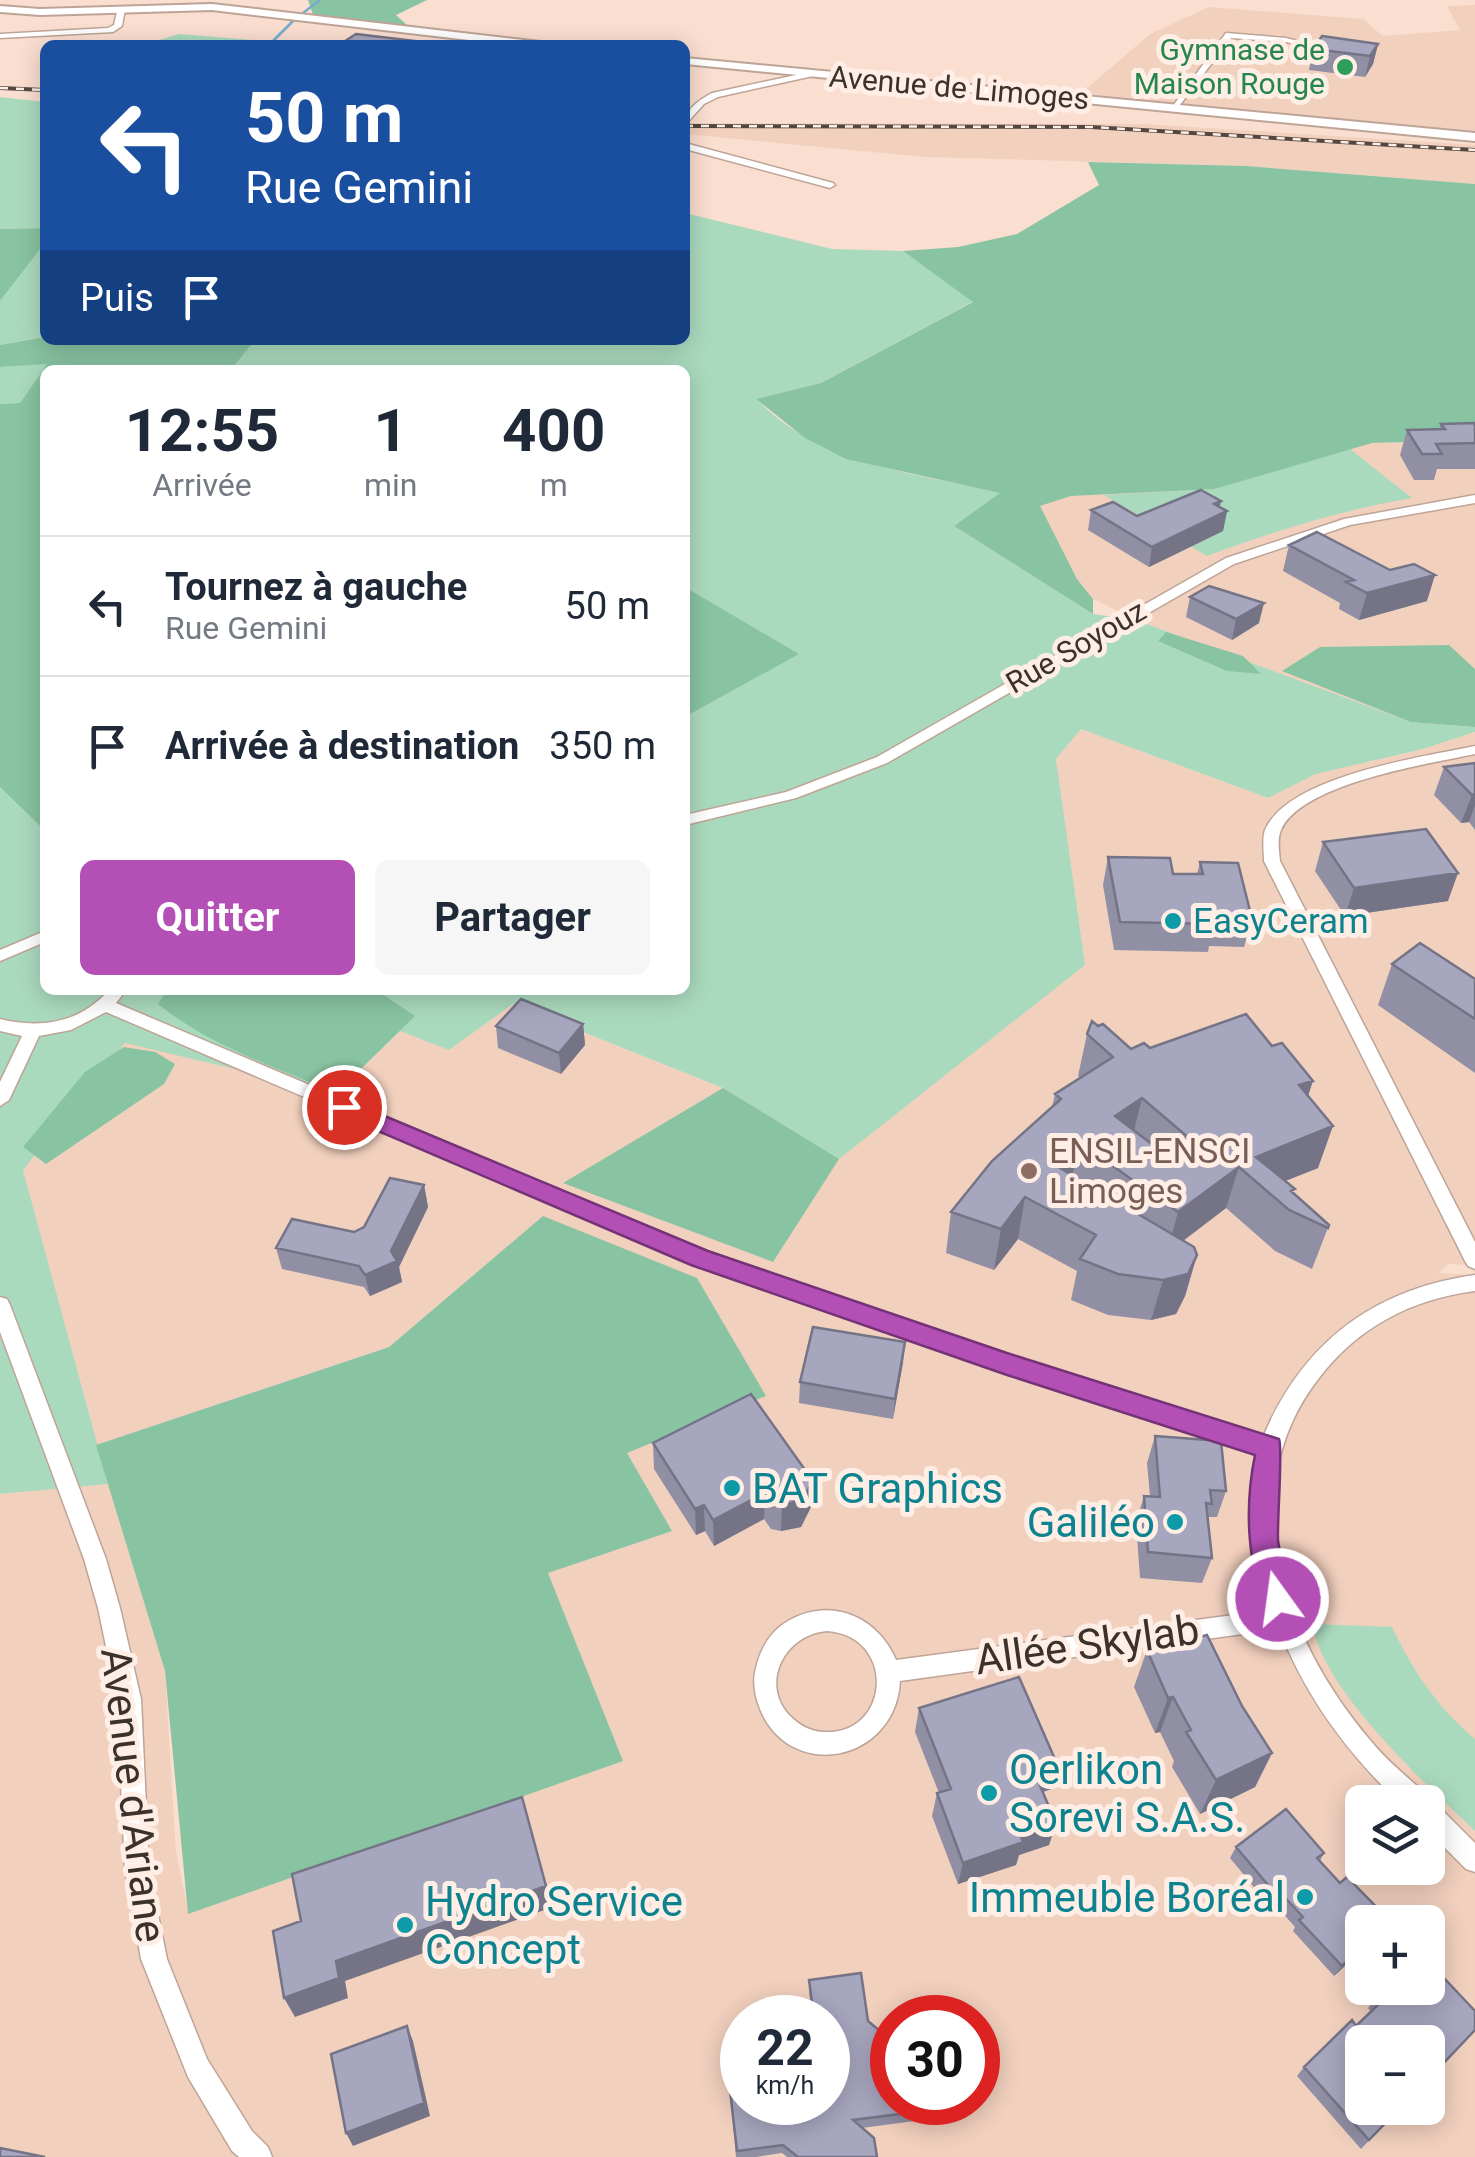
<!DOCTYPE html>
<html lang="fr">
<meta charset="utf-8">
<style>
:root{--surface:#fff;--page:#f6f6f7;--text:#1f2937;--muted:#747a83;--line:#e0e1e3;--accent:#b34fb5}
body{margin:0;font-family:Roboto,sans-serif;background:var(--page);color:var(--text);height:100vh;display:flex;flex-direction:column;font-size:38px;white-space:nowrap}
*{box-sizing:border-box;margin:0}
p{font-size:32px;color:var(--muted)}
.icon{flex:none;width:55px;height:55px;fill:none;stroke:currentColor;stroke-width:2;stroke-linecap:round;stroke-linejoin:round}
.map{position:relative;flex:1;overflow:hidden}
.drawer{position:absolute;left:40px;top:365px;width:650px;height:630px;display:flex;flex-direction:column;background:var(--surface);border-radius:15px;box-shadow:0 5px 25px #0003}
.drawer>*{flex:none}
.top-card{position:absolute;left:40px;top:40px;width:650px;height:305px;border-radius:15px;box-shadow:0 5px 25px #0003;background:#1a4fa0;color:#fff;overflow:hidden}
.buttons{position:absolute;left:1345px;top:1785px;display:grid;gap:20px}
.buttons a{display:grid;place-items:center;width:100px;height:100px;border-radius:15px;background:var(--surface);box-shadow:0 5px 25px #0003;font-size:50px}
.speed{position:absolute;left:720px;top:1995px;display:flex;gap:20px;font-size:50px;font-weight:700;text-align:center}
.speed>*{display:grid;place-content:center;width:130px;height:130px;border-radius:50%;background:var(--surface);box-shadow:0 5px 25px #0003;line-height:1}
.speed small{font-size:25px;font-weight:400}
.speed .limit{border:15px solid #d22;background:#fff;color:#111}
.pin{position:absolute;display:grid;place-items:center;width:85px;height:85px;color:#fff;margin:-42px;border:5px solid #fff;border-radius:50%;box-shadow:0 2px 10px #0007}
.me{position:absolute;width:110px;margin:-55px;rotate:346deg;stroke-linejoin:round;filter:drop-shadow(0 0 8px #0008)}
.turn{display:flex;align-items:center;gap:35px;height:210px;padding:0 40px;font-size:45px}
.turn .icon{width:130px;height:130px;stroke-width:2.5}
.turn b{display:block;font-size:70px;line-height:85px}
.then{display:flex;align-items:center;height:95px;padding:0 40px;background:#0003;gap:20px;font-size:38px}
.eta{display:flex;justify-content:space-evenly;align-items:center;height:170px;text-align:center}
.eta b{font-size:60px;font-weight:700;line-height:70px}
.primary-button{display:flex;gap:20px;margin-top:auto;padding:20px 40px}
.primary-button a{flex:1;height:115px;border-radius:15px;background:var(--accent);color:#fff;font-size:40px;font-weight:700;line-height:115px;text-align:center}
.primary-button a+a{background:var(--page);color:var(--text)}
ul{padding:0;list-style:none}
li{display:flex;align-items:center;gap:30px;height:140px;padding:0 40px;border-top:2px solid var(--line)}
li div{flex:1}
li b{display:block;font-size:38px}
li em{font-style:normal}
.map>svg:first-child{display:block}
.built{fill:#f2d0be;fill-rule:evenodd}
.green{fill:#aadabe}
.forest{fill:#89c4a2}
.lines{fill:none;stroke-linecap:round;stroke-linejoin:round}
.stream{stroke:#73acce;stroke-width:2.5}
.street-casing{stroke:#bea497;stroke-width:3}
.secondary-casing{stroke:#bea497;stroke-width:4}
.street{fill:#fff;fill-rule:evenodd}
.secondary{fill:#fff;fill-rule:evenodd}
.rail-casing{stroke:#534740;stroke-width:4}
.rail{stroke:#ffeee5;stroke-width:2.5;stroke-dasharray:8;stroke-linecap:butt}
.wall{fill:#908fa4}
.shaded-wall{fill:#757486}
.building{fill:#a7a6bf;stroke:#757486;stroke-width:2.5;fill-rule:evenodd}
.route{fill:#b34fb5;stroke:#743376;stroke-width:2.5}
.leisure-dot{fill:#2e9e5b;stroke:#ffeee5;stroke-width:4}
.culture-dot{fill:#0f9aa8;stroke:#ffeee5;stroke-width:4}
.education-dot{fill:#8d6e63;stroke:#ffeee5;stroke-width:4}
.labels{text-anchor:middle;stroke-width:10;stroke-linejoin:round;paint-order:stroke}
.far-leisure-label{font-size:30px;fill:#27864d;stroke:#ffeee5;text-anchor:end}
.far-street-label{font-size:30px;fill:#3c322c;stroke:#ffeee5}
.culture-label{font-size:35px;fill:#0d838f;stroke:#ffeee5;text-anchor:start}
.education-label{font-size:35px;fill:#785e54;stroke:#ffeee5;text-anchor:start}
.near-culture-label{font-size:42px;fill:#0d838f;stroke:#ffeee5;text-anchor:start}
.near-street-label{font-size:42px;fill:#3c322c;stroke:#ffeee5}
</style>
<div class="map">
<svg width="1475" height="2157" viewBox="0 0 1475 2157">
<rect width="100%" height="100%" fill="#faded0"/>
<path class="built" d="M1475,5V135L1079,95L1150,34L1209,7L1363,19L1383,36L1460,30L1447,6Z
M685,123L1144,124L1475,145V184L1246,166L925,157L685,134Z
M1475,440V727L1411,722L1136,620L1093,599L1077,579L1039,506L1071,496L1215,489L1372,443Z
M1081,729L1268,798L1316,774L1423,749L1475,732V1265L1448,1264L1438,1273L1475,1275V2157H0V1494L108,1484L165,1671L176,1853L189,1914L548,1573L671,1530L626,1453L543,1216L389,1347L96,1445L23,1170L125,1042L335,1093L400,1031L449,1049L513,1004L723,1088L1084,965L1056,759ZM1362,1802H1428V1868H1362ZM1362,1922H1428V1988H1362ZM742,2018H828V2102H742ZM892,2018H978V2102H892ZM1362,2042H1428V2108H1362Z"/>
<path class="green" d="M179,34L313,45H143Z
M0,97L45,102V228L0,229Z
M685,213L832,249L903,251L974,301L821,383L757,399C818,466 918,473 1001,493L954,526L1093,614L1136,620L1411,722L1475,727V732L1423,749L1316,774L1268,798L1081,729L1056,759L1085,965L839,1159L723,1088L513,1004L449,1050L400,1031L336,1093L125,1043L23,1170L108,1484L0,1494V787L45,831V990H685V717L798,654L685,587V370H231L255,340H685Z
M45,243V337L0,345V301Z
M48,363L20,403L0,404V367Z
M1350,449L1412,498C1341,510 1275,531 1207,556L1104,495L1215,489Z
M1312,1624L1392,1627C1413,1671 1437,1707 1475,1739V1831C1426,1784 1324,1692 1312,1624Z"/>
<path class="forest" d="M308,0H427L396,15L408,26L313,15Z
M1088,162L1246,166L1475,184V440L1372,443L1215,489L1071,496L1040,506L1077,579L1093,599V614L954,526L1000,493L846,459L805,438L756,399L821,383L973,302L903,251L958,247L1017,234L1099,185Z
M45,228V243L0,301V229Z
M45,337V340H255L231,370H45V520L40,523L45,540V831L0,787V404L20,403L47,364L0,367V345Z
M685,587L799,654L685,717Z
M1166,632L1243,656L1261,674L1227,671L1158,641Z
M1449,645L1475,669V727L1411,722L1282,671L1320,647Z
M167,990H376L415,1016L336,1093C275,1067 210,1046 158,1004Z
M124,1047L155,1052L175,1064L164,1084L46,1164L23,1147L85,1072Z
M723,1088L839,1159L773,1262L563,1183Z
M543,1216L697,1278L766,1396L627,1453L672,1531L548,1573L623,1761L188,1914L165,1671L96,1445L389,1347Z"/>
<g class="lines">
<path class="stream" d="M303,13L320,0
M274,40L295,19"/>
<defs>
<path id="street" d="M118,7L125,9L122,26L113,32L0,38V34L108,28L114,25Z
M1226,33L1286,38L1321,47L1317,49L1286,42L1231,38L1176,110H1170Z
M810,72L813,76L718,97L704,104L685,125C685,109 699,100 712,93Z
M685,143L833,183L835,185L830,188L685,149Z
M1475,495V503L1350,525L1234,564L887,763L796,798L685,825V815L786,792L877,757L1226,558L1344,519Z
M1475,746V754C1428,764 1302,783 1281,830C1277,839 1279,851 1280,861L1475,1242V1269L1468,1266L1465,1261L1264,861C1264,852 1262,839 1265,830C1288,776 1422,757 1475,746Z
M45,931V942L0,961V950Z
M109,990H126L116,1003L706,1253L1007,1356L1263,1437C1303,1342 1374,1289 1475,1275V1291C1412,1299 1358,1327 1319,1378C1230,1492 1285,1640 1370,1740C1386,1760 1406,1776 1425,1793L1428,1802L1437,1805L1475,1843V1872L1466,1869L1428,1831V1802H1399C1347,1753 1306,1697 1279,1629L900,1681C896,1761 791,1784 760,1709C754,1694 752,1679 757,1664C762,1646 772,1630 788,1621C831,1596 878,1617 896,1660L1271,1610C1250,1559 1247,1506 1259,1453L1007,1372L692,1263L106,1012L71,1030L39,1036L9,1100L0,1106V1082L22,1036L0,1031V1019C41,1029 80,1023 109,990ZM827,1631C897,1636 891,1736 823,1732C809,1731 799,1725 789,1715C759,1682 786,1634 827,1631Z
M0,1297L7,1299L10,1305L106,1559L120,1608L141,1699L149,1870L167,1959L207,2059L252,2131L268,2147L272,2157H239L232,2151L188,2077L141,1959L125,1870L117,1699L98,1608L84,1559L0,1332Z"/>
<path id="secondary" d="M212,4L541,42L547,45H512L212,10L40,15L0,12V6L40,9Z
M685,58L1475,133V141L685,64Z"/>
</defs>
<use href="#street" class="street-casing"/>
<use href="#secondary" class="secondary-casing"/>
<use href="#street" class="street"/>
<use href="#secondary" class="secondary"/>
<defs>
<path id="rail" d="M0,88L45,90
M685,126L1091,127L1475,150"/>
</defs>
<use href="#rail" class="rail-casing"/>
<use href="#rail" class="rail"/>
</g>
<path class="wall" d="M1378,44L1373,64L1365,77L1309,70L1313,49Z
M1475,423V469H1437L1434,480H1414L1400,455L1407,430L1439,429L1441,424Z
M1221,501L1219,507L1227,511L1223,531L1149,567L1088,530L1091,510L1137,516Z
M1289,545L1427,601L1359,620L1339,609L1340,603L1283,571Z
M1190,597L1259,623L1232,640L1186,617Z
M1475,763V830L1469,822L1461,823L1434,795L1444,767Z
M1323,842L1448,901L1345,916L1315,871Z
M1108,857L1173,874H1197L1200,862L1252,919L1244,947L1209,946L1208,952L1114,950L1103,885Z
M1392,964L1475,979V1073L1378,1005Z
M583,1024L585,1045L561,1074L498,1048L496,1026Z
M1087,1034L1131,1049L1150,1048L1308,1096L1318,1168L1285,1181L1293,1193L1329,1225L1312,1269L1275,1251L1226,1208L1183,1241L1197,1255L1185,1296L1176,1314L1151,1320L1108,1315L1071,1300L1077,1271L1018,1239L994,1270L946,1253L951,1212L1052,1107L1055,1094L1081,1078L1078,1076Z
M424,1185L428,1207L399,1267L402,1282L370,1296L364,1287L282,1269L276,1248L354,1232L364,1227Z
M905,1342L893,1419L799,1403L800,1382Z
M1155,1436L1226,1491L1217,1517H1208L1212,1558L1202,1583L1140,1578L1136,1522L1144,1496H1150L1147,1463Z
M653,1443L811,1507L801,1527L781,1531L771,1529L764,1519L714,1546L705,1531L696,1535L654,1469Z
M1147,1650L1242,1706L1272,1753L1255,1787L1200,1814L1172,1767L1174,1761L1160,1732L1155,1733L1134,1687Z
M919,1708L1058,1766L1051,1789L1043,1792L1056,1823L1049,1845L1019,1855L1016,1865L958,1884L932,1816L937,1793H939L915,1732Z
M1236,1847L1324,1853L1320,1861L1362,1922V1950L1334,1976L1293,1931L1295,1927L1271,1900L1267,1903L1230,1858Z
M809,1980L868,2021L963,2106L960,2115L862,2128L877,2157H787L782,2153L756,2157H736L730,2090L830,2078L828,2076V2018H812L809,1990Z
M1376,1998L1475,2030L1429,2079L1428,2077V2042L1400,2108L1361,2149L1297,2076L1304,2067L1371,2012L1368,2008Z"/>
<path class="shaded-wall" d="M1378,44L1373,64L1365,77L1370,56Z
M1221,501L1218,516L1227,511L1223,531L1149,567L1152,547L1214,504Z
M1435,575L1427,601L1359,620L1367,593Z
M1264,603L1259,623L1232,640L1236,619Z
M1475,794V805L1469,822L1461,823L1472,795Z
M1458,873L1448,901L1345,916L1354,888Z
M583,1024L585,1045L561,1074L559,1053Z
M1313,1081L1299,1123V1085Z
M1142,1098L1132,1139L1115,1116Z
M1333,1126L1318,1168L1265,1189L1256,1157Z
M1079,1142L1071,1184L1055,1165Z
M1239,1167L1226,1208L1167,1253L1178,1212Z
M424,1185L428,1207L399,1267L402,1282L370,1296L365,1275L391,1251Z
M1025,1197L1018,1239L994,1270L1001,1229Z
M1197,1255L1185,1296L1176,1314L1151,1320L1163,1280Z
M905,1342L903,1363L893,1419L895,1399Z
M813,1481L811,1507L801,1527L781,1531L782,1505Z
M765,1493L764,1519L714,1546L713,1520Z
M704,1505L705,1531L696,1535L695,1509Z
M1173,1697L1160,1732L1155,1733L1168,1698Z
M1272,1753L1255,1787L1200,1814L1216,1780Z
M1058,1766L1051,1789L1028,1797L1035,1774Z
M1056,1823L1049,1845L1019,1855L1016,1865L958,1884L963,1863L1020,1835Z
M546,1886L550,1908L345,1981L348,1998L295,2017L284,1998L336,1961Z
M1362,1946V1950L1334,1976L1342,1966Z
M407,2026L413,2041L430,2116L353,2146L346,2133Z"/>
<path class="building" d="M356,34L424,42L419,45H339Z
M1322,36L1378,44L1370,56L1313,49Z
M1475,423V443L1436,444L1442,454H1422L1407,430L1445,429L1441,424Z
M1201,490L1221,501L1214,504L1227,511L1152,547L1091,510L1113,502L1137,516Z
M1317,532L1390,570L1414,564L1435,575L1367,593L1346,582L1354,580L1289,545Z
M1209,586L1264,603L1236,619L1190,597Z
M1475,763V794L1472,795L1444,767Z
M1426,829L1458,873L1354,888L1323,842Z
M1108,857L1170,858L1173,874H1203L1200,862L1238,863L1252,919L1213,918L1215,924L1120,922Z
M1420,943L1475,979V1019L1392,964Z
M521,999L583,1024L559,1053L496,1026Z
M1246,1014L1272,1046L1282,1043L1313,1081L1299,1085L1333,1126L1256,1157L1295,1189L1291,1191L1329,1225L1328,1228L1289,1210L1239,1167L1178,1212L1079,1142L1055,1165L1194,1247L1197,1255L1188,1274L1163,1280L1118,1274L1080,1259L1096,1235L1025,1197L1001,1229L951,1212L992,1161L1061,1099L1055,1094L1113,1057L1087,1034L1092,1021L1098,1026L1103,1024L1131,1049L1144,1043L1150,1048ZM1142,1098L1197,1145L1174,1161L1115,1116Z
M390,1178L424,1185L391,1251L397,1261L365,1275L359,1266L276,1248L292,1219L354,1232L364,1227Z
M813,1327L905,1342L895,1399L800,1382Z
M751,1394L813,1481L802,1500L782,1505L771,1503L765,1493L713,1520L704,1505L695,1509L653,1443Z
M1155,1436L1221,1441L1226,1491L1210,1490L1212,1504L1206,1503L1212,1558L1148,1552L1144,1496L1160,1497Z
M1207,1635L1242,1706L1272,1753L1216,1780L1186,1732L1191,1730L1173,1697L1168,1698L1147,1650Z
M1019,1677L1058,1766L1035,1774L1056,1823L1020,1835L1023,1842L963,1863L937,1793L951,1789L919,1708Z
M522,1797L546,1886L336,1961L339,1978L284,1998L273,1931L301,1921L292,1874Z
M1286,1809L1324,1853L1317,1858L1340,1883L1347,1877L1390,1921L1388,1922H1362V1946L1342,1966L1299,1920L1303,1917L1277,1889L1274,1892L1236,1847Z
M1428,1961L1475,2011V2030L1438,2069L1432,2063L1428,2067V2042H1362V2108H1400L1369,2140L1304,2067L1352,2020L1356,2026L1380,2003L1376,1998L1386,1988H1428Z
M861,1973L868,2021L892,2041V2102H962L963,2106L853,2120L874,2138L877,2157H798L783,2145L737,2151L730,2090L742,2089V2102H828V2078L841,2076L828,2066V2018H814L809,1980Z
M407,2026L424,2103L346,2133L331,2054Z
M0,2148L45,2157H0Z"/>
<path class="route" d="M344,1099L708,1251L1007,1353L1279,1439C1283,1448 1277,1521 1278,1540C1280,1562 1297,1588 1288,1608L1278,1612L1267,1608C1246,1562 1245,1504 1255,1455L1007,1375L691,1265L336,1113L333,1107Z"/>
<circle class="leisure-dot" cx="1345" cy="67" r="10"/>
<g class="culture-dot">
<circle cx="1173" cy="921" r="10"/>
<circle cx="732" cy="1488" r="10"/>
<circle cx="1175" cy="1522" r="10"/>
<circle cx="989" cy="1793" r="10"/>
<circle cx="1305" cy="1897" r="10"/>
<circle cx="405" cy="1925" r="10"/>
</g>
<circle class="education-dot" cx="1029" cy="1171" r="10"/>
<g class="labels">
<g class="far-leisure-label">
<text x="1325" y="60">Gymnase de<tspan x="1325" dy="34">Maison Rouge</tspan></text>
</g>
<g class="far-street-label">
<text transform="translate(959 88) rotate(5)" y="10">Avenue de Limoges</text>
<text transform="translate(1076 647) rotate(-30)" y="10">Rue Soyouz</text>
</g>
<g class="culture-label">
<text x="1193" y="933">EasyCeram</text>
</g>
<g class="education-label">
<text x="1049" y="1163">ENSIL-ENSCI<tspan x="1049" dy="40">Limoges</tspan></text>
</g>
<g class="near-culture-label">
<text x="752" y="1503">BAT Graphics</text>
<text x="1155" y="1537" text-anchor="end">Galiléo</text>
<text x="1009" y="1784">Oerlikon<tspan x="1009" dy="48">Sorevi S.A.S.</tspan></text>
<text x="1285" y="1912" text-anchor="end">Immeuble Boréal</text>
<text x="425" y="1916">Hydro Service<tspan x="425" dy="48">Concept</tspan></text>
</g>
<g class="near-street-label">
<text transform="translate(1087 1644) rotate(-8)" y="15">Allée Skylab</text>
<text transform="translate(134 1795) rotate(83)" y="15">Avenue d'Ariane</text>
</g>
</g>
</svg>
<div class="buttons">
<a><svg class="icon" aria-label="layers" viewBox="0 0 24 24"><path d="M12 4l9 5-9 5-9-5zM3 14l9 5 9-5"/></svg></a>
<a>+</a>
<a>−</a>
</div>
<div class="speed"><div>22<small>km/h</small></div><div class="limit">30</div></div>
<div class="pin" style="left:344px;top:1107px;background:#d93025"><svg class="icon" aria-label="arrive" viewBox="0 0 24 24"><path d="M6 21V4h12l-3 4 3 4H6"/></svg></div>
<svg class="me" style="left:1278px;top:1599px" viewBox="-20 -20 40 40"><circle r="17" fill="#b34fb5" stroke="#fff" stroke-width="3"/><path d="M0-11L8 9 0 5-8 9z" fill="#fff"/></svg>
<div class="top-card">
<div class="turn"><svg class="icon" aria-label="left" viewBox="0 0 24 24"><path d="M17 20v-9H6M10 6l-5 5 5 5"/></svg><div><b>50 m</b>Rue Gemini</div></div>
<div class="then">Puis<svg class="icon" aria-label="arrive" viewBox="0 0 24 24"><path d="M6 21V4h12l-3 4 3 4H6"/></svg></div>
</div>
<section class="drawer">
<div class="eta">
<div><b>12:55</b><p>Arrivée</p></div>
<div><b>1</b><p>min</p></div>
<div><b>400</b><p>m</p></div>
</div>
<ul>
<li><svg class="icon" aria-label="left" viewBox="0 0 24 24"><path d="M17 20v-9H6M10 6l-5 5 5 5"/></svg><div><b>Tournez à gauche</b><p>Rue Gemini</p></div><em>50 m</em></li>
<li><svg class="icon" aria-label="arrive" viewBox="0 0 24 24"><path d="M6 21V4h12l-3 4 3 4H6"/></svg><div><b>Arrivée à destination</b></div><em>350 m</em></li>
</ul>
<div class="primary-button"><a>Quitter</a><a>Partager</a></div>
</section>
</div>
